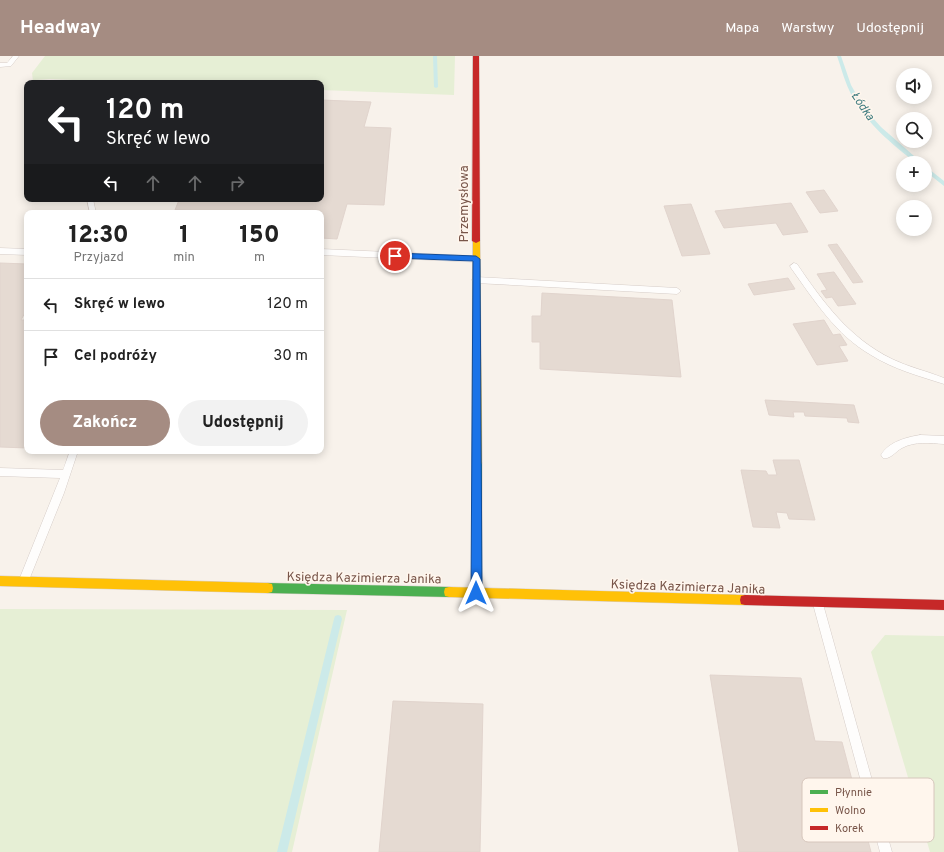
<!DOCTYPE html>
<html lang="pl">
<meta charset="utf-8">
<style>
:root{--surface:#fff;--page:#f2f2f2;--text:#222;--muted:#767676;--line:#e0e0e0;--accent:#a58c82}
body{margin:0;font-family:Overpass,sans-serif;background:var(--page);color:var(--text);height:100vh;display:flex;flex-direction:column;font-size:15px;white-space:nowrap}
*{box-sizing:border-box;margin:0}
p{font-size:13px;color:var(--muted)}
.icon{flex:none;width:22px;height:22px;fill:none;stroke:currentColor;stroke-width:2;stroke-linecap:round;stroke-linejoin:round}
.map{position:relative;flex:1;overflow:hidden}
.side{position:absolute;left:24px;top:154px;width:300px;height:244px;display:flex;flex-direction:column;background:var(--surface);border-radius:8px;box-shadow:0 2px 10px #0003}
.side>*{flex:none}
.hud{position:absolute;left:24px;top:24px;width:300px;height:122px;border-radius:8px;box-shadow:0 2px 10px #0003;background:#202124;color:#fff;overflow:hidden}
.buttons{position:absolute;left:896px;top:12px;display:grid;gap:8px}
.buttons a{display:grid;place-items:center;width:36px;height:36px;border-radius:50%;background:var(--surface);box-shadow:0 2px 10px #0003;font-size:20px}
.pin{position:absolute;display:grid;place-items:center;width:34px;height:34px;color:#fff;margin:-17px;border:2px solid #fff;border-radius:50%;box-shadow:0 1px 4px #0007}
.me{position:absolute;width:44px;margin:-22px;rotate:0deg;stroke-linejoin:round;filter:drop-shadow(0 0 3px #0008)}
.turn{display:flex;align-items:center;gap:14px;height:84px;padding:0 16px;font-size:18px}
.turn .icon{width:52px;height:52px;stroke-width:2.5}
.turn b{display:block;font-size:28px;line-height:34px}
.lanes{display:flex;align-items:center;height:38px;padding:0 16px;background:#0003;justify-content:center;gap:20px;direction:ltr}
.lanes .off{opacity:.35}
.eta{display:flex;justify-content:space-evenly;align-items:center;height:68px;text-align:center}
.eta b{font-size:24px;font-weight:800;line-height:28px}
.button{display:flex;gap:8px;margin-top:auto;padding:8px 16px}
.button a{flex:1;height:46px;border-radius:24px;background:var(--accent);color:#fff;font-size:16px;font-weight:800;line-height:46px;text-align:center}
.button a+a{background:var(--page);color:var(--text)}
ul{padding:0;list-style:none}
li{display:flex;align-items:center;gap:12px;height:52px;padding:0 16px;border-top:1px solid var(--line)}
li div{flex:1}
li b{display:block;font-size:15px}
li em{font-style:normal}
header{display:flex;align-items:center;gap:24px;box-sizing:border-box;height:56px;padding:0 20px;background:var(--accent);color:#fff}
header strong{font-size:19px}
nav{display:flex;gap:22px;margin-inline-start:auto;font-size:14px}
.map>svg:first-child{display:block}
.green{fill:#e6efd5}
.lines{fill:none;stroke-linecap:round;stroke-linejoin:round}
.stream{fill:#cceae9;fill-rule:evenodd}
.building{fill:#e5dad2;stroke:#e1d4cd}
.lane-casing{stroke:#d6cdc8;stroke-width:1}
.fast-casing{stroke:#d7cdc8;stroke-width:1}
.slow-casing{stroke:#d7cdc8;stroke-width:1}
.jam-casing{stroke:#d7cdc8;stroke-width:1}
.lane{fill:#fefdfc;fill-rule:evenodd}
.fast{fill:#4caf50;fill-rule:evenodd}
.slow{fill:#ffc107;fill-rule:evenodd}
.jam{fill:#c62828;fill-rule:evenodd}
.route{fill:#1a73e8;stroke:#114b97}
.labels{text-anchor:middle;stroke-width:3;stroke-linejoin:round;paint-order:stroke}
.far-water-label{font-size:12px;font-style:italic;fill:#3c7a7e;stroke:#fff6ed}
.street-label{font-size:13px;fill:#785549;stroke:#fff6ed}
.key{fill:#fff6ed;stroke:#d6c6bc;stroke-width:1}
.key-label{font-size:11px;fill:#785549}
</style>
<header>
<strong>Headway</strong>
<nav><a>Mapa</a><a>Warstwy</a><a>Udostępnij</a></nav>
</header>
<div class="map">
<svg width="944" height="796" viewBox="0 0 944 796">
<rect width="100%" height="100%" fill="#f8f2eb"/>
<path class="green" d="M45,0H455L454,39L321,34V27H143L50,23L35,24L33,25L32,17Z
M0,553L347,554L292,796H0Z
M885,579L944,580V796H930L871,596Z"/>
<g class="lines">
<path class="stream" d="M433,0H437L438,31L436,32L434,31Z
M837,0H841L851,29L864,52L881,71L922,107H916C892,88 867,68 852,40C845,27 842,14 837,0Z
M925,110L944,125V130L925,115Z
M338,559L341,560L342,563L287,796H277L334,563L335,560Z"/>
</g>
<path class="building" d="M321,44L371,46L364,71L391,72L384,149L347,148L337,183L321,182V157H207L208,155L175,154L179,144L164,143H321Z
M824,134L838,155L820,157L806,136Z
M791,147L808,176L783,179L776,167L724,172L715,155Z
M691,148L710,198L682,200L664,150Z
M837,188L863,226L853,227L828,189Z
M0,207L27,208V253L21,264H27V392L0,391Z
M834,216L856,248L838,250L832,241L826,242L821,235L827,234L817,218Z
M788,222L795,233L754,239L748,228Z
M542,237L672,244L681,321L540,313V286H532V260H541Z
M824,264L833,279L840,278L847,289L839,290L848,305L817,309L793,268Z
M765,344L854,349L859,367L848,366L847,362L805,360L804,356H793L794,361L769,359Z
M773,404H799L815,464L789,463L787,457L776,456L780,472L753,471L741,414L766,415L768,419H777Z
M710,619L801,622L815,685L842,686L871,796H739Z
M393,645L483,648L480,796H379Z"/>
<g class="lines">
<defs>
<path id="lane" d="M13,0H19L11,10L0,11V7H7Z
M87,143H93L96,157H90Z
M0,192L27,193V199L0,198Z
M321,193L476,200L480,203L476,206L321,199Z
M794,207L797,208C823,246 849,282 892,303C908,311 927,315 944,322V328C919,320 893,313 871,299C836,279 814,244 791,212L790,210Z
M476,221L677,232L681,235L677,238L476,227L472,224Z
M920,379L944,380V388C930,387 915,385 902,392C896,395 890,404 883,402L881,399C888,386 907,381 920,379Z
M70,395H78L64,437L29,524L28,527L24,529L20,527L19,524L60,422L0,420V412L63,414Z
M818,543L822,544L823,548L892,796H880L813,548L814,544Z"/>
<path id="fast" d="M477,403L480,404L482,407V537L481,541L477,542L473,541L472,537V407L474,404Z
M268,527L449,531L453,532L454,536L453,540L449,541L268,537L264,536L263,532L264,528Z"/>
<path id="slow" d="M473,183H479L480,185L482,407L480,410L477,411L474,410L472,407Z
M0,520L268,527L272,528L273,532L272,536L268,537L0,530Z
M449,531L745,539L749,540L750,544L749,548L745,549L449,541L445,540L444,536L445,532Z"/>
<path id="jam" d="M473,0H479L480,185L476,187L472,185Z
M745,539L944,544V554L745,549L741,548L740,544L741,540Z"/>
</defs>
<use href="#lane" class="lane-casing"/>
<use href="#fast" class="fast-casing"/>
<use href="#slow" class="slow-casing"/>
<use href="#jam" class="jam-casing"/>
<use href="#lane" class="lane"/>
<use href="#fast" class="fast"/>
<use href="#slow" class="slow"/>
<use href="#jam" class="jam"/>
</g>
<path class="route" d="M395,197L476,200L480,203L482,537L480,540L476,542L473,540L471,537L473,205L395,202L392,200Z"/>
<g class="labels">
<g class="far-water-label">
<text transform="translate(863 50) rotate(56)" y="4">Łódka</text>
</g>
<g class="street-label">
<text transform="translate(463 148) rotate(-90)" y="5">Przemysłowa</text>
<text transform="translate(364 521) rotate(1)" y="5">Księdza Kazimierza Janika</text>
<text transform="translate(688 530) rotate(2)" y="5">Księdza Kazimierza Janika</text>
</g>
</g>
<rect x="802" y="722" width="132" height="64" rx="6" class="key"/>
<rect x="810" y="734" width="18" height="4" fill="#4caf50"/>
<rect x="810" y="752" width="18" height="4" fill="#ffc107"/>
<rect x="810" y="770" width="18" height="4" fill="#c62828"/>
<g class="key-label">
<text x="835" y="740">Płynnie</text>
<text x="835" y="758">Wolno</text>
<text x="835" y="776">Korek</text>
</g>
</svg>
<div class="buttons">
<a><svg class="icon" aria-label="sound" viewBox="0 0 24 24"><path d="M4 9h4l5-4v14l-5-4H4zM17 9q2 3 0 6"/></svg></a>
<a><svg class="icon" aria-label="search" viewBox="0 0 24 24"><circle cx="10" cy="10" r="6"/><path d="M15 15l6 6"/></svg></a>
<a>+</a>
<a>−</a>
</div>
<div class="pin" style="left:395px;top:200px;background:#d93025"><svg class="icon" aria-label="arrive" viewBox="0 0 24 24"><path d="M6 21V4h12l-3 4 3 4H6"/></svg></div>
<svg class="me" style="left:476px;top:537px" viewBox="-20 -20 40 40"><path d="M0-17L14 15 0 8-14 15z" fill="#1a73e8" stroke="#fff" stroke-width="4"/></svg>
<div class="hud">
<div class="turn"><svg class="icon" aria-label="left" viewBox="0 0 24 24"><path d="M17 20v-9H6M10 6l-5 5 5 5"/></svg><div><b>120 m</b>Skręć w lewo</div></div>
<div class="lanes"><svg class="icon" aria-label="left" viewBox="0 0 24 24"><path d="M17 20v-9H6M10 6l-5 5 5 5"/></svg><svg class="icon off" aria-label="ahead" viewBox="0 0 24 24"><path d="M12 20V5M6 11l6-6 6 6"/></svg><svg class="icon off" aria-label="ahead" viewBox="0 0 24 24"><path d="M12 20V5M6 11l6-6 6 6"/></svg><svg class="icon off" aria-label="right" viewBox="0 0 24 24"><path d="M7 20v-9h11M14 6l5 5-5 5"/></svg></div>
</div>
<section class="side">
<div class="eta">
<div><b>12:30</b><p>Przyjazd</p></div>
<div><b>1</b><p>min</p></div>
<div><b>150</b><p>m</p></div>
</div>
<ul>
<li><svg class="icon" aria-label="left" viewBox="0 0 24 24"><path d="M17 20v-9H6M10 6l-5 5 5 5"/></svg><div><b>Skręć w lewo</b></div><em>120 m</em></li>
<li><svg class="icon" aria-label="arrive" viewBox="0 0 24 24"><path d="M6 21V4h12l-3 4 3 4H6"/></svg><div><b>Cel podróży</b></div><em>30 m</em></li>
</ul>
<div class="button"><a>Zakończ</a><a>Udostępnij</a></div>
</section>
</div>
